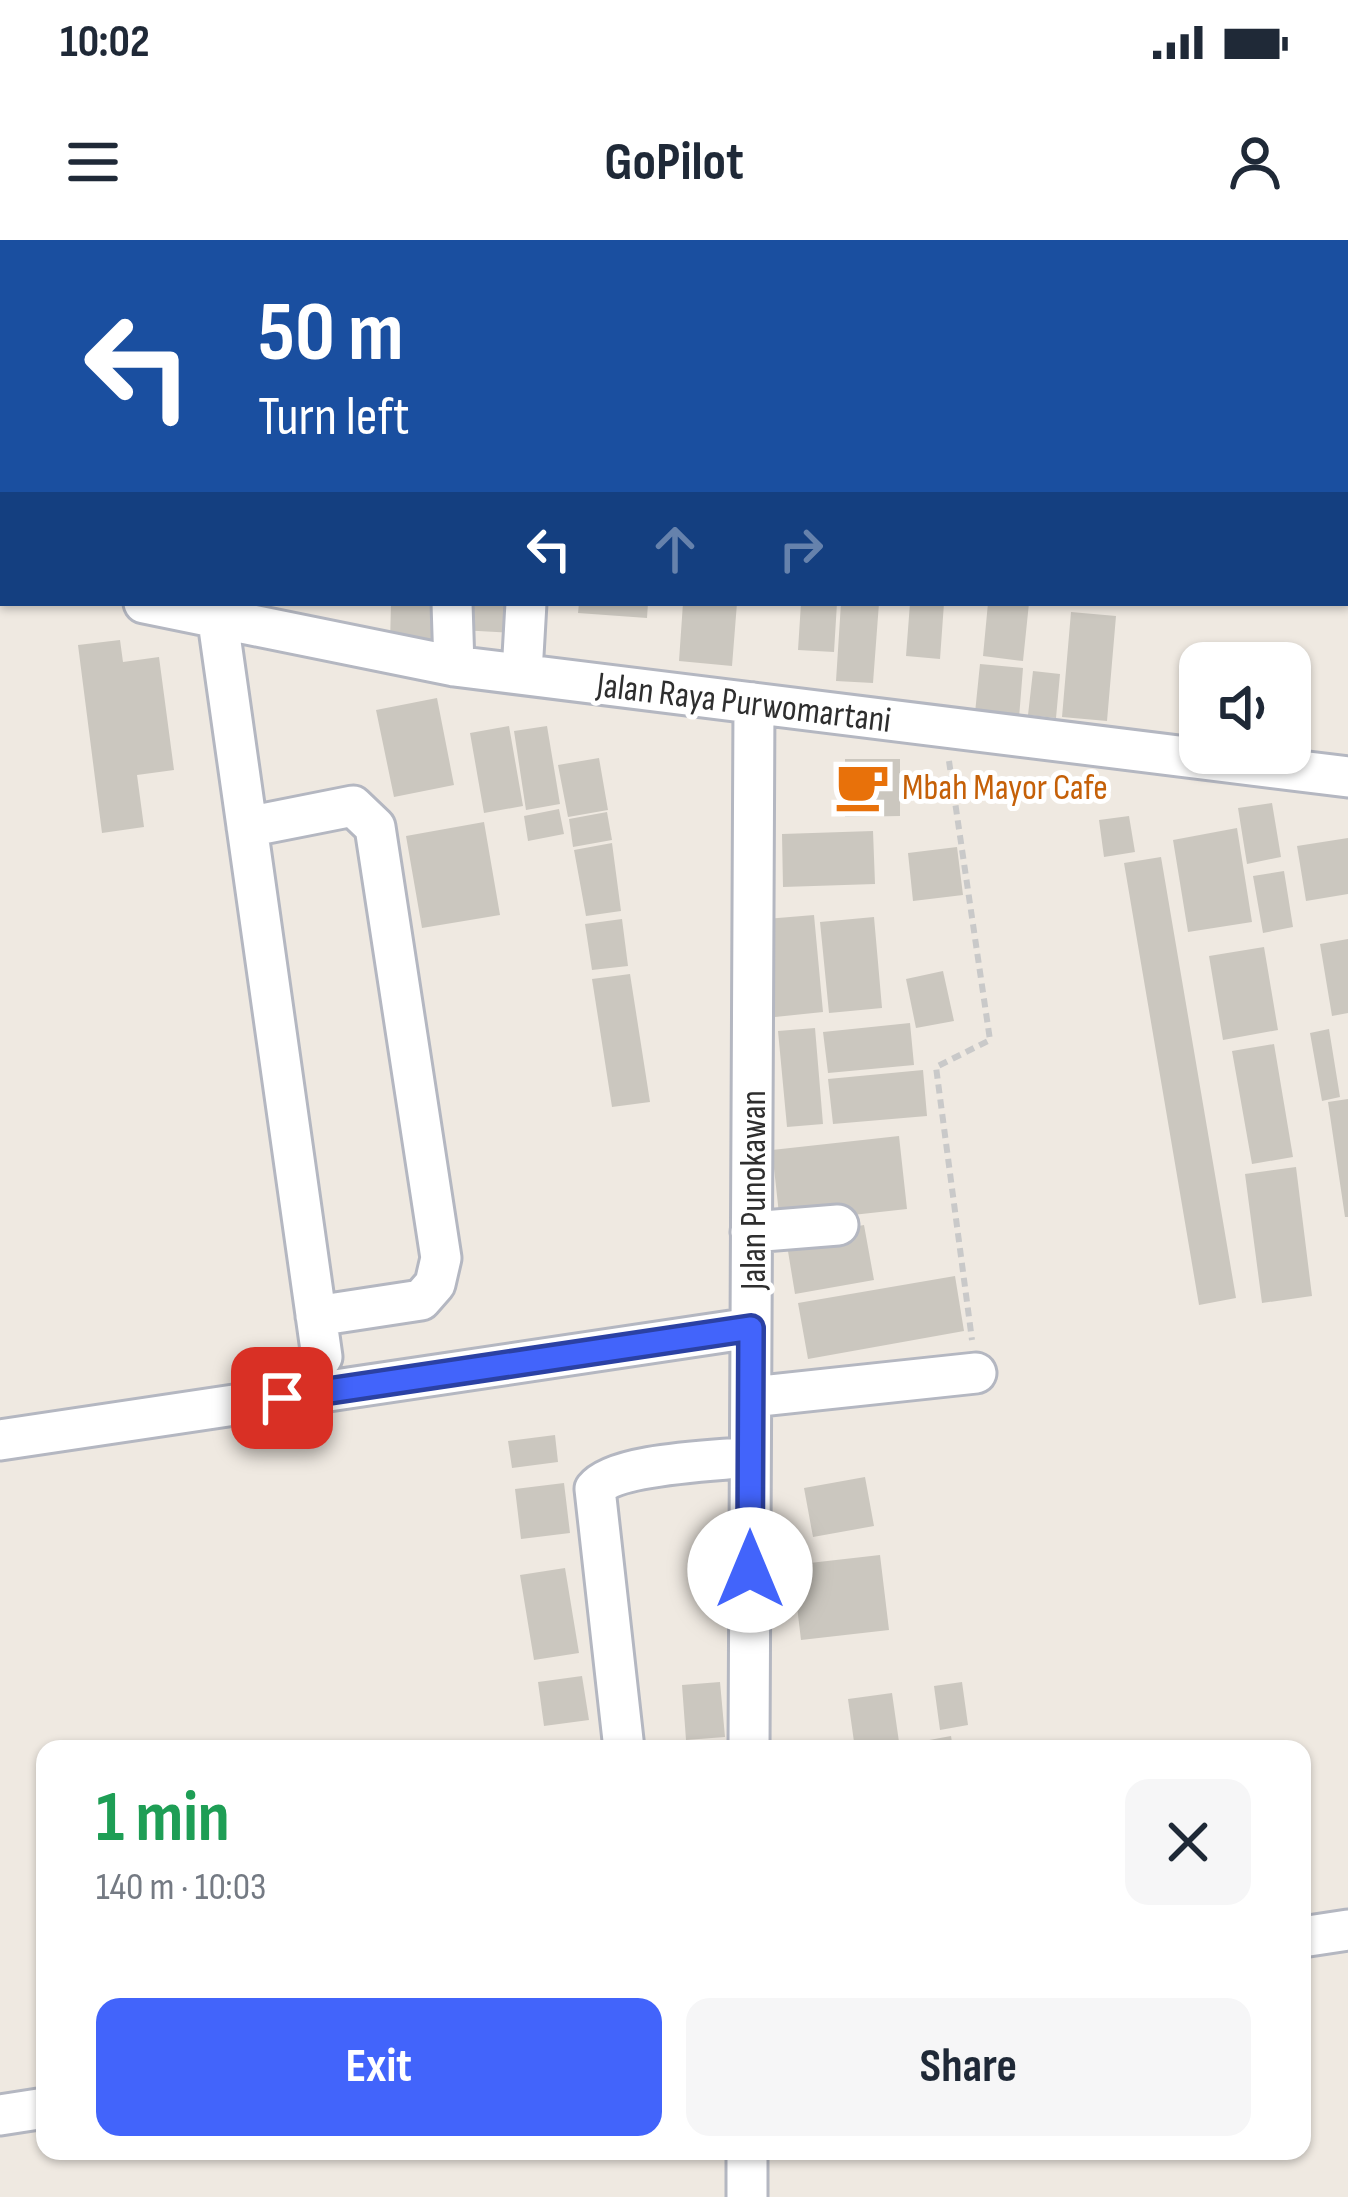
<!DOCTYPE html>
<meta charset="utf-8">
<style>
:root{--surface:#fff;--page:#f6f6f7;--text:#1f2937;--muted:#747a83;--accent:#4264fb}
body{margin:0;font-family:"Sofia Sans Condensed",sans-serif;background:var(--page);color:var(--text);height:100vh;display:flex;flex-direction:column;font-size:45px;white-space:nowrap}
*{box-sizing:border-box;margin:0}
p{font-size:39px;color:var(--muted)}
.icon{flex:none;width:66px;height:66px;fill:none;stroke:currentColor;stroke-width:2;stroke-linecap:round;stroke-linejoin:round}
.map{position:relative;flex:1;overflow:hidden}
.details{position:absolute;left:36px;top:1500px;width:1275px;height:420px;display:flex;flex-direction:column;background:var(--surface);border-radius:24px;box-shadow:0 3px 9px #0004}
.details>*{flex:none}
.banner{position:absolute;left:0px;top:0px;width:1350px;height:366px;box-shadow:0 3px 9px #0004;background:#1a4fa0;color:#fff;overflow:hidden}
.tools{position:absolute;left:1179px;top:402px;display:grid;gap:24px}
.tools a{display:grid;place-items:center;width:132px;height:132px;border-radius:24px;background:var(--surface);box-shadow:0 3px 9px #0004;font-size:60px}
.pin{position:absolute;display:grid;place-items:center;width:102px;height:102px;color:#fff;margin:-51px;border-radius:24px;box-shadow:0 6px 18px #0006}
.me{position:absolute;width:132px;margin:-66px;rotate:0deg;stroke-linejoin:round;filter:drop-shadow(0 0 9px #0008)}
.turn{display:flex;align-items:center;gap:42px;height:252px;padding:0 60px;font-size:54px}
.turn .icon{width:156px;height:156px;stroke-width:2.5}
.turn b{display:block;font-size:84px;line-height:102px}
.lanes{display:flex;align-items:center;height:114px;padding:0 60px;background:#0003;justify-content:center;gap:60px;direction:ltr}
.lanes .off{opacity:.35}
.round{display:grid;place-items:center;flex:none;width:126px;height:126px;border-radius:24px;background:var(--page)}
.overview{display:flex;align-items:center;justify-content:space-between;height:204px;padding:0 60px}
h1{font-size:72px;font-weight:700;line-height:90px;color:#1e9e55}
.button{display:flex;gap:24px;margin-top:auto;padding:24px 60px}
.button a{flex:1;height:138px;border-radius:24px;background:var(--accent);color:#fff;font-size:48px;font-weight:700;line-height:138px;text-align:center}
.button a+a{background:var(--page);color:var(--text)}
.status{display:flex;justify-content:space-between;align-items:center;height:84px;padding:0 60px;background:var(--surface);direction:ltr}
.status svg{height:33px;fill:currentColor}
header{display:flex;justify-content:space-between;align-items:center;height:156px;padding:0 60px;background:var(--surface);font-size:54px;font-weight:700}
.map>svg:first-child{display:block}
.building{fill:#cbc7bf}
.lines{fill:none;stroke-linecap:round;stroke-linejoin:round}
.minor-casing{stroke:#b4b7c1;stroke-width:45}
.path{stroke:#c9c9c9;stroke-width:6;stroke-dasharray:9 6;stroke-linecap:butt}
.minor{stroke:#fff;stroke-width:39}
.route-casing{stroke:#2b41a3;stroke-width:30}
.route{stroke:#4264fb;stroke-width:21}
.labels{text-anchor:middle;stroke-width:10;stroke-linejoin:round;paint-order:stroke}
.street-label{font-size:36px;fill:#2e2e2e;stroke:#fff}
.food-label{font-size:36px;fill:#c56008;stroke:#fff;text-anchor:start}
</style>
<div class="status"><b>10:02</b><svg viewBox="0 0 49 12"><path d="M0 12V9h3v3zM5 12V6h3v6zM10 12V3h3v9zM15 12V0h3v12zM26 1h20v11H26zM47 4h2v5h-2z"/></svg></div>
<header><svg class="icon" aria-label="menu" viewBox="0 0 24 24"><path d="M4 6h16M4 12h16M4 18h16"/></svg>GoPilot<svg class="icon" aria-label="person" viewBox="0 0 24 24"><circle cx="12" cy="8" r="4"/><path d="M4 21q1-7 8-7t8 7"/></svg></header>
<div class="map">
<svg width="1348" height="1957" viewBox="0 0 1348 1957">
<rect width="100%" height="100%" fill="#efe9e1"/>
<path class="building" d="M391,363H443L442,404H390Z
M462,363H516L514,393L460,390Z
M579,363H648L647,378L578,373Z
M683,363H737L732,426L679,421Z
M801,363H837L834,412L798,410Z
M841,363H879L873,443L836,441Z
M910,363H944L940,419L906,416Z
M988,363H1029L1023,421L983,416Z
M1071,372L1116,376L1107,481L1062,477Z
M120,400L123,422L159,417L174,530L137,535L144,587L102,593L78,405Z
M980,424L1023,428L1019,478L975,473Z
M1033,431L1060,434L1056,478L1028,475Z
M437,458L454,545L394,557L376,470Z
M509,486L523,566L484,573L470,493Z
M547,486L560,564L526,570L514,491Z
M599,518L608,570L568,577L558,525Z
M845,519H900V576L845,577Z
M1272,563L1281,617L1247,624L1238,568Z
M559,569L564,594L528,601L524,576Z
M607,572L612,600L573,607L569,579Z
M1129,576L1135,612L1104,617L1099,580Z
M484,582L500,675L422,688L406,596Z
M1237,588L1252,682L1188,692L1173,600Z
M873,591L875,644L783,647L782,594Z
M1348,598V654L1306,661L1297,606Z
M612,603L621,671L586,676L574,610Z
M957,607L963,655L913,661L908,613Z
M1161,617L1236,1058L1199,1065L1124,623Z
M1284,631L1293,687L1263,693L1253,636Z
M814,675L823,772L775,777L766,679Z
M874,677L882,768L829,773L820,682Z
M622,679L628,726L592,730L585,684Z
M1348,699V773L1332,776L1320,704Z
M1264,707L1278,790L1223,800L1209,716Z
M943,731L954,781L916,788L906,739Z
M630,734L650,862L612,867L592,739Z
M910,783L914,825L828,833L823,792Z
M815,788L823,884L787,887L778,791Z
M1329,789L1340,857L1322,861L1310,793Z
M1274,804L1293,917L1252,924L1232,811Z
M923,830L927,876L833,884L828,839Z
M1348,859V977H1345L1328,862Z
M899,896L907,969L780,983L772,910Z
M1296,927L1312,1056L1262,1063L1245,934Z
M864,985L874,1040L795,1054L786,999Z
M955,1036L964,1091L808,1119L798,1063Z
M555,1195L558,1222L512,1228L508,1201Z
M865,1237L874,1286L813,1297L804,1248Z
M564,1243L570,1293L521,1299L515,1249Z
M880,1315L889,1390L801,1400L792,1325Z
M565,1328L579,1413L534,1420L520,1335Z
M582,1436L589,1480L544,1486L538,1442Z
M720,1442L725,1497L686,1500L682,1445Z
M962,1442L968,1485L940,1490L934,1446Z
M892,1453L900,1509H855L848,1459Z
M951,1496L953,1509H914L913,1503Z"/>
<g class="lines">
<defs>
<path id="minor" d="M448,0L449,3
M77,3V0
M240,3L241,0
M545,3V0
M0,321L3,322
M144,363L454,426L1348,537
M452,363L454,426
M218,381L322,1117
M522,433L526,363
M247,587L353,566L375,587L441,1018L435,1044L421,1060L316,1076
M751,992L838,985
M751,1157L976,1133
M0,1200L751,1088
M624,1509L595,1249C615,1223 715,1221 750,1217
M749,1509L754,463
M1302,1697L1348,1690
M0,1875L45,1868
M747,1957V1911"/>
</defs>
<use href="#minor" class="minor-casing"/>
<path class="path" d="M949,521L990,800L936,827L972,1100"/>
<use href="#minor" class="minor"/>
</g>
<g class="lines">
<defs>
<path id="route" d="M282,1158L751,1088L750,1330"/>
</defs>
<use href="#route" class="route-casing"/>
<use href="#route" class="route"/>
</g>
<defs>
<symbol id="cafe-bare" viewBox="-9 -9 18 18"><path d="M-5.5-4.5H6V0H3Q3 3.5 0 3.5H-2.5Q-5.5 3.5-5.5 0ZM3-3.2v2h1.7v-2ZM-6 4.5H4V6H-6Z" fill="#e8710a" stroke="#fff" stroke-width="2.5" paint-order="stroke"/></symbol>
</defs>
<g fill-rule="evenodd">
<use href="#cafe-bare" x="824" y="508" width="76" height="76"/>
</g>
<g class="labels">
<g class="street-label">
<text transform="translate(744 461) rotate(7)" y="13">Jalan Raya Purwomartani</text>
<text transform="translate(752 950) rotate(-90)" y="13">Jalan Punokawan</text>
</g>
<g class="food-label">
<text x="902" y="559">Mbah Mayor Cafe</text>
</g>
</g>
</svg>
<div class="tools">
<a><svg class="icon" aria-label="sound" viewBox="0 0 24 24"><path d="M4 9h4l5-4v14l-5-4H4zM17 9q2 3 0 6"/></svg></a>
</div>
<div class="pin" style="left:282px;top:1158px;background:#d93025"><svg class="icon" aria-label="arrive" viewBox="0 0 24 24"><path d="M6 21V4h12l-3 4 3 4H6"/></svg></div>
<svg class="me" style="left:750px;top:1330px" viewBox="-20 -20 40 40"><circle r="19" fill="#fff"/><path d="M0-13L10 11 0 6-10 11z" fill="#4264fb"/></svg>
<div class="banner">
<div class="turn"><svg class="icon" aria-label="left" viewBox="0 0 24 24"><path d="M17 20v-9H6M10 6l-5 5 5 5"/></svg><div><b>50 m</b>Turn left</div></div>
<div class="lanes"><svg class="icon" aria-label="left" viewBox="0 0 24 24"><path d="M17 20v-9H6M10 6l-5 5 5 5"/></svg><svg class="icon off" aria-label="ahead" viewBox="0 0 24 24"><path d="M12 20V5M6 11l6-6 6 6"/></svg><svg class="icon off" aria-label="right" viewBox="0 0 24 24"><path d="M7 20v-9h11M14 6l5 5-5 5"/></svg></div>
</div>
<section class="details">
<div class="overview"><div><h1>1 min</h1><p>140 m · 10:03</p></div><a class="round"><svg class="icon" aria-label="close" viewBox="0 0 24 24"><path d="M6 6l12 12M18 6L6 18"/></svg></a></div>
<div class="button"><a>Exit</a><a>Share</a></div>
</section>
</div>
